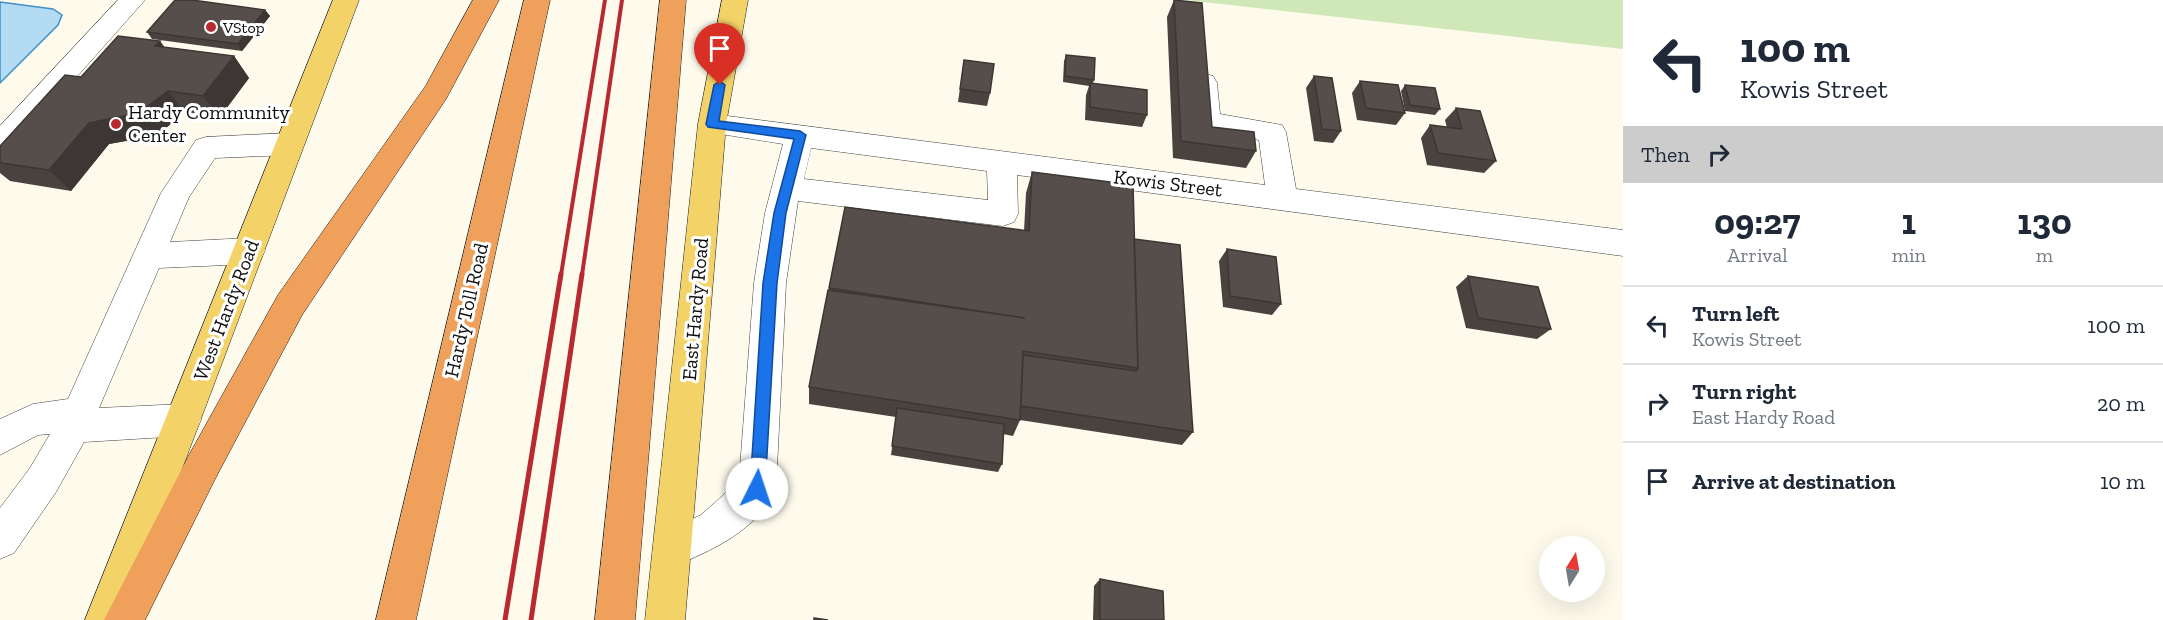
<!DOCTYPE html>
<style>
:root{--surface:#fff;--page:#f6f6f7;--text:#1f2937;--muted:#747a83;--line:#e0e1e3}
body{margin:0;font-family:"Zilla Slab",serif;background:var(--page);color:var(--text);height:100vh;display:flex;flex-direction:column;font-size:22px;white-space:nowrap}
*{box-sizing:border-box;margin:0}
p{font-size:20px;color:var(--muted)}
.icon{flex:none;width:33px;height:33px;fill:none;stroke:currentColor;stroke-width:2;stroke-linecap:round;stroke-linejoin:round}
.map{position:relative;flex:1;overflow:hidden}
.sheet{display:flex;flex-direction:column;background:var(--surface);width:540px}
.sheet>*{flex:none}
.guide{background:#fff;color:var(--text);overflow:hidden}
.needle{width:39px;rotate:11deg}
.tools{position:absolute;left:1539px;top:536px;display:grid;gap:12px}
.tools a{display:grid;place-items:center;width:66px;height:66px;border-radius:50%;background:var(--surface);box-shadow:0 6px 24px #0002;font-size:30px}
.pin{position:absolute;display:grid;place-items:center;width:51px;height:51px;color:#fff;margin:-62px -26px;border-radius:50% 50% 50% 0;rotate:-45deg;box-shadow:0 0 6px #0007}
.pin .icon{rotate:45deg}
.me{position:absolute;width:66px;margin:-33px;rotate:4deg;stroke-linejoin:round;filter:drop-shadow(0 0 4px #0008)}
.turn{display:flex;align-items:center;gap:21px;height:126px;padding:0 18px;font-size:27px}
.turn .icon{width:78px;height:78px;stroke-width:2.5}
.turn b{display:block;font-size:42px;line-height:51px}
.then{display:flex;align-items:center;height:57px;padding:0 18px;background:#0003;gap:12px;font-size:22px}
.eta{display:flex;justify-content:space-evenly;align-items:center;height:102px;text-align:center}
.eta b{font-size:36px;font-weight:800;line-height:42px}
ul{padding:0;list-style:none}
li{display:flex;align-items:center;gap:18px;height:78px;padding:0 18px;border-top:2px solid var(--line)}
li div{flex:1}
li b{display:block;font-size:22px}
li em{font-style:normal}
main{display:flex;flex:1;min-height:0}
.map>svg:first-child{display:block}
.green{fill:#d0e7b8}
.water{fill:#b4dbf4;stroke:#3e90c8;stroke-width:1.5}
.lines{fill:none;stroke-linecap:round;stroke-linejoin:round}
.minor-casing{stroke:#404040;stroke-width:1}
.major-casing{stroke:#1e1e1e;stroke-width:1}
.highway-casing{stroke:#1e1e1e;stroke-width:1}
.minor{fill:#fff;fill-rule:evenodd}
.major{fill:#f3d368;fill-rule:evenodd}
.highway{fill:#efa05b;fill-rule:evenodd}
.rail-far1{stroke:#b82a30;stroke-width:4}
.rail{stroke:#b82a30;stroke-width:5}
.wall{fill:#494340}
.shaded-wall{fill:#3c3734}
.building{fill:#554e4a;stroke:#3c3734;stroke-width:1.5}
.route{fill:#1a73e8;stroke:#114b97;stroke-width:1.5}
.poi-dot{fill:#b82a30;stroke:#fff;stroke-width:2}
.labels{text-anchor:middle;stroke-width:6;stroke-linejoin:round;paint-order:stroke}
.far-poi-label{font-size:16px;fill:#0d0d0d;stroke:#fff;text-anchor:start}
.poi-label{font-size:20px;fill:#0d0d0d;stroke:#fff;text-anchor:start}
.street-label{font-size:20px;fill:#0d0d0d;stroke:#fff}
</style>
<main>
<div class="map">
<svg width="1623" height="620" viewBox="0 0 1623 620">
<rect width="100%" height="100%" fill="#fefbed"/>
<path class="green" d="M1186,0H1623V49Z"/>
<path class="water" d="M0,2L53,9L62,15L58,25L0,83Z"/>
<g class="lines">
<defs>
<path id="minor" d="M118,0H145L10,152L0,155V126Z
M1203,73L1213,76L1217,83L1220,114L1282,125L1286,132L1296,189L1623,230V256L1017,175L1018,214L1014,222L1003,226L798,201L786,283L776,489C758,530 711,551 672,567L658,561L653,548L658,535L701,515L739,481L754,283L765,213L783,144L702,131L698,124L702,117L712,114L1265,185L1259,140L1197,129C1190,117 1186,89 1193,76ZM811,148L987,171L988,200L804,179Z
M290,133L300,136L304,144L300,152L290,155L215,158L189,197L170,242L249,238L260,242L265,251L260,260L249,264L159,268L99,408L183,404L196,409L201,420L196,431L183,436L84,442L56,492L14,553L0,559V508L30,468L50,434L38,435L0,455V419L33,404L68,399L161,193L196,140L206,137Z"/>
<path id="major" d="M333,0H359L125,620H85Z
M722,0H748L726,124L685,620H645L698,124Z"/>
<path id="highway" d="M473,0H499L446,99L302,315L215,479L145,620H104L189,455L278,295L425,87Z
M524,0H550L416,620H376Z
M660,0H686L635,620H595Z"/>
</defs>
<use href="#minor" class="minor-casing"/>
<use href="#major" class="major-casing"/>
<use href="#highway" class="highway-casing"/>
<use href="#minor" class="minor"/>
<use href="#major" class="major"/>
<use href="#highway" class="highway"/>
<path class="rail-far1" d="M561,275L605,0
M582,275L622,0"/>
<path class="rail" d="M505,620L561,274
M531,620L582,274"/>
</g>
<path class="wall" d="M1174,0L1212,127L1256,151L1246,168L1173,158L1167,17Z
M265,10L270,16L242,51L152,39L147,32Z
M160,41L164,47L234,56L249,78L220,117L185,112L166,128L148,137L109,144L71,191L10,181L0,173V146L81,77Z
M1066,55L1094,80L1093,83L1147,115L1142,127L1085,120L1086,95L1089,86L1063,82L1064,61Z
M964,60L990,93L987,106L958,102Z
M1314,76L1341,131L1333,143L1314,141L1306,88Z
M1360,81L1405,113L1396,125L1357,120L1352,93Z
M1405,85L1440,109L1435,115L1405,111L1401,91Z
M1456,108L1496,161L1484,173L1427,165L1421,138L1430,125L1447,128L1445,120Z
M1032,172L1134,239L1193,432L1182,445L1020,420L1013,436L1003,434L1002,464L998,472L891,455L896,417L809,404V387L845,207L1024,231L1026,193Z
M1227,249L1281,304L1272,315L1223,307L1219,261Z
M1468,276L1551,329L1537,339L1466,328L1456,287Z
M1100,579L1164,620H1093L1094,586Z"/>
<path class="shaded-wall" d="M265,10L270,16L242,51L238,44Z
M160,41L176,63L155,46Z
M234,56L249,78L220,117L203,96Z
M168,91L185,112L166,128L148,137L109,144L71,191L49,170L89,123Z"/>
<path class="building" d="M175,0H192L265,10L238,44L147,32Z
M1174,0L1202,3L1212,127L1254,132L1256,151L1181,141Z
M118,36L160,41L155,46L234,56L203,96L168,91L148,106L129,115L89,123L49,170L0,163V146L65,75L81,77Z
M1066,55L1095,58L1094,80L1065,76Z
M964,60L994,64L990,93L960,89Z
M1314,76L1332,78L1341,131L1322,129Z
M1360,81L1398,85L1405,113L1366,108Z
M1090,83L1147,90V115L1090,107Z
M1405,85L1435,88L1440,109L1410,105Z
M1456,108L1480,111L1496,161L1438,153L1430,125L1462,129Z
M1032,172L1133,185L1138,368L1023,351L1020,420L809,387L828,290L1025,318L829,288L845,207L1029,231Z
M1134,239L1180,245L1193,432L1021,406L1023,355L1136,371L1138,368Z
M1227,249L1276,257L1281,304L1230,296Z
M1468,276L1538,287L1551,329L1478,318Z
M897,408L1004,424L1002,464L892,446Z
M1100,579L1163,591L1164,620H1100Z
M814,618L828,620H814Z"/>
<path class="route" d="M720,81L725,85L719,121L800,131L806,135L786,213L777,283L765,489L763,494L757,496L752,494L750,489L763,283L774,213L794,139L708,127L706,124L714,85Z"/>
<g class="poi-dot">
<circle cx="211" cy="27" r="6"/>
<circle cx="116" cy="124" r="6"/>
</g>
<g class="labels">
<g class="far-poi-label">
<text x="223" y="33">VStop</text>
</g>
<g class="poi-label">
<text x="128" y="119">Hardy Community<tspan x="128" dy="23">Center</tspan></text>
</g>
<g class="street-label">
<text transform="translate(1168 183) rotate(7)" y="7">Kowis Street</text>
<text transform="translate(695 309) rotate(-85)" y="7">East Hardy Road</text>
<text transform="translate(226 310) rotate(-69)" y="7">West Hardy Road</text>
<text transform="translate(466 310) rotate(-77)" y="7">Hardy Toll Road</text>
</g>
</g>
</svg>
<div class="tools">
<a><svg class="needle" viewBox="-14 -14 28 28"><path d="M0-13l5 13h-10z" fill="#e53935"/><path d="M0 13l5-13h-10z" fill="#747a83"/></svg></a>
</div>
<div class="pin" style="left:720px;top:85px;background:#d93025"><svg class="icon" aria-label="arrive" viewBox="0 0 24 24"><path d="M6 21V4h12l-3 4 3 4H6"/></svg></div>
<svg class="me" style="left:757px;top:489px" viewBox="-20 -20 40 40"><circle r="19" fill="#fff"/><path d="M0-13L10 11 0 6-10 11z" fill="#1a73e8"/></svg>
</div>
<section class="sheet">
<div class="guide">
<div class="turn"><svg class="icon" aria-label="left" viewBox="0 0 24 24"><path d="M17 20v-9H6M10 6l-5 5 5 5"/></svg><div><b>100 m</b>Kowis Street</div></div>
<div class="then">Then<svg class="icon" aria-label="right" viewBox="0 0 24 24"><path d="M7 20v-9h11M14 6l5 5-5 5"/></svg></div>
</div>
<div class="eta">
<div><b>09:27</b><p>Arrival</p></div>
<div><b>1</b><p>min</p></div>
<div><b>130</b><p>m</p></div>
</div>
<ul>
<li><svg class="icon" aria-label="left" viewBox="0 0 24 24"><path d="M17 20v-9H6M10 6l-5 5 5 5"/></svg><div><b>Turn left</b><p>Kowis Street</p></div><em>100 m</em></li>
<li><svg class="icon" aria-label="right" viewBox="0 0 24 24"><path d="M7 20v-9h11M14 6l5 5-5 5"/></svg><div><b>Turn right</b><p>East Hardy Road</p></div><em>20 m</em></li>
<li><svg class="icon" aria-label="arrive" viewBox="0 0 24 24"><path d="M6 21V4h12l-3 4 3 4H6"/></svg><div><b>Arrive at destination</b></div><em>10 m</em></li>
</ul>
</section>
</main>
